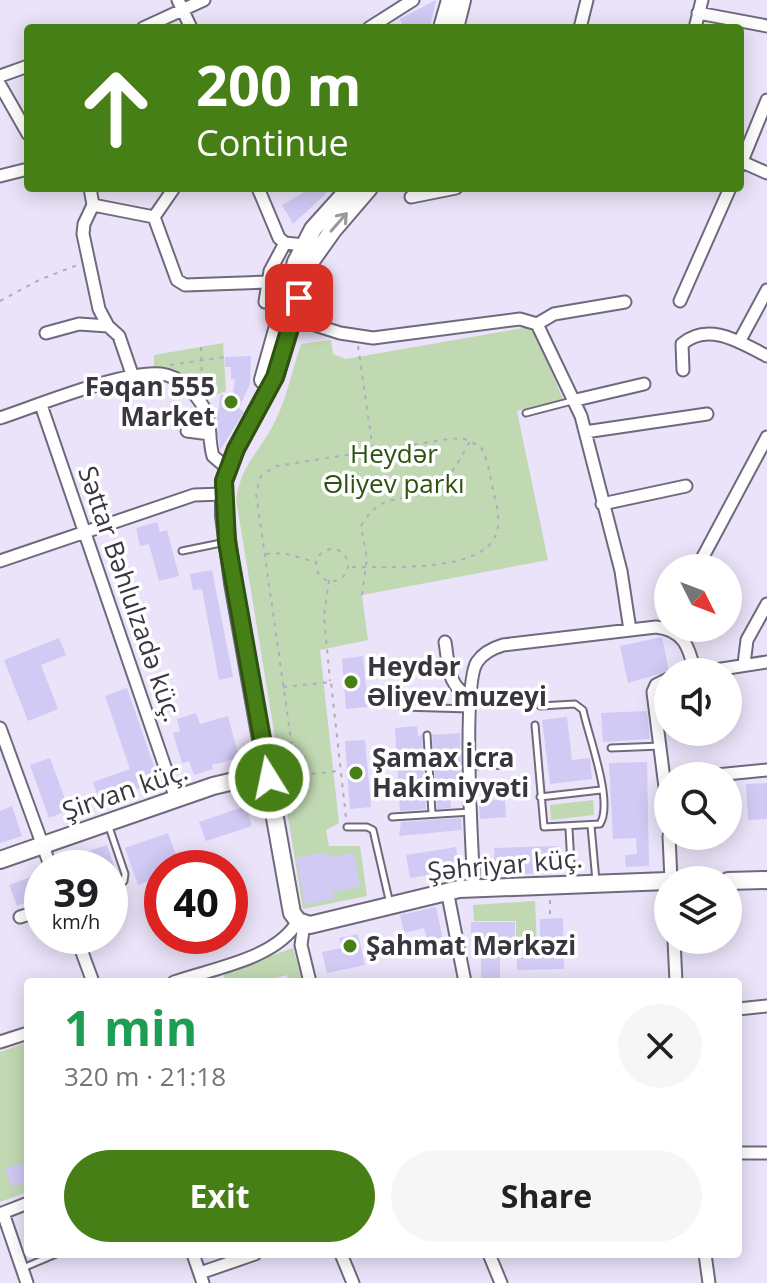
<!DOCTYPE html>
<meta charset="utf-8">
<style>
:root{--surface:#fff;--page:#f6f6f6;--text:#202124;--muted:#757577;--accent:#477f17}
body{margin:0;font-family:"Open Sans",sans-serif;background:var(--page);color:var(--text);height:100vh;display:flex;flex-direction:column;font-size:30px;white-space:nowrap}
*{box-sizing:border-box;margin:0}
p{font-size:26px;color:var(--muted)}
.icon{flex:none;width:44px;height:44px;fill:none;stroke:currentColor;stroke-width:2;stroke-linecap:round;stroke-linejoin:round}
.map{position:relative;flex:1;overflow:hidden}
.sheet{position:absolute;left:24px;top:978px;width:718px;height:280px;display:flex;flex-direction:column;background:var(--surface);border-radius:8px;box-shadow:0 4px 20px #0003}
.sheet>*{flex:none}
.guide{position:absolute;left:24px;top:24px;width:720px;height:168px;border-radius:8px;box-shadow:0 4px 20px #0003;background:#477f17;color:#fff;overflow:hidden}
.needle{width:52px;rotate:132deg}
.buttons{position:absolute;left:654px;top:554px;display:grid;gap:16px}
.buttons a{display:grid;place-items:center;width:88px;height:88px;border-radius:50%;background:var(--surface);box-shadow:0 4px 20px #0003;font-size:40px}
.speed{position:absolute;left:24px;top:850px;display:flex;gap:16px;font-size:40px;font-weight:700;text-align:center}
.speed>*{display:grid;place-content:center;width:104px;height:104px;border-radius:50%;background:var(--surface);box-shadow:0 4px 20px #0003;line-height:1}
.speed small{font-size:20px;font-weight:400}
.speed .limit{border:12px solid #d22;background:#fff;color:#111}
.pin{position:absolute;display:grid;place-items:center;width:68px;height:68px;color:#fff;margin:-34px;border-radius:16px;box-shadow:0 4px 12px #0006}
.me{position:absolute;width:88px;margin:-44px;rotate:350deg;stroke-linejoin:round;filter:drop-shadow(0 0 6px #0008)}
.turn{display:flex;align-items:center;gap:28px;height:168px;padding:0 40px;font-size:36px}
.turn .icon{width:104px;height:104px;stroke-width:2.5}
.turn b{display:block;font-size:56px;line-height:68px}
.round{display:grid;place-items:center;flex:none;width:84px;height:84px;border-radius:42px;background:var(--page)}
.headline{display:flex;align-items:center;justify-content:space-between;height:136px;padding:0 40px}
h1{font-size:48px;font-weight:700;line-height:60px;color:#1e9e55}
.cta{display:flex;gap:16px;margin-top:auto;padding:16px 40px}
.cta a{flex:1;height:92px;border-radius:48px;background:var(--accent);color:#fff;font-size:32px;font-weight:700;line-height:92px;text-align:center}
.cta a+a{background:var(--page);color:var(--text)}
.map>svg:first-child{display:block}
.green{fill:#c1d9b3}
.building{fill:#d0caf4}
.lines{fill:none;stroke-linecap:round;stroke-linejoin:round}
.lane-casing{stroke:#70697d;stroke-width:9}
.street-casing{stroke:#70697d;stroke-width:15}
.secondary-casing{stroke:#70697d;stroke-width:20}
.path{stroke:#b2abbd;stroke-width:2;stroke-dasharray:4 6;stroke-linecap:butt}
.lane{stroke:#fff;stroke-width:5}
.street{stroke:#fff;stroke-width:11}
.secondary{stroke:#fff;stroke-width:16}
.oneway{stroke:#9c9a9f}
.route-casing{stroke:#2e530f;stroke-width:20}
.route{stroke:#477f17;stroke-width:14}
.poi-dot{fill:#477f17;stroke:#fff;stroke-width:3}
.labels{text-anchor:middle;stroke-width:7;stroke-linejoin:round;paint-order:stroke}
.poi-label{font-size:26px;font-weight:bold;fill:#3a363f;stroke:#fff;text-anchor:start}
.park-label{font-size:26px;fill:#2e5110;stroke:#fff}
.street-label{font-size:26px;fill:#3a363f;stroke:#fff}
</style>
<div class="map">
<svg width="767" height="1283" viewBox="0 0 767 1283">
<rect width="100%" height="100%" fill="#ebe3f9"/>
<path class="green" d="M528,327L534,332L563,399L517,411L548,560L362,595L368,640L320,650L339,823L326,830L329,846H360L367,896L303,909L236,499C242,464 257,455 272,427C286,403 292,370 301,344L331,340L333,354L346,359Z
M223,343L226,391L208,398L184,375L154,367V355Z
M593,800L594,815L551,820L550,805Z
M535,901L537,947L516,948V921H474L473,905Z
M293,948L303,982H289L287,975L260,982H226L223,973Z
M28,1042V1192L0,1202V1052Z"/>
<path class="building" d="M436,0L430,27L404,28L400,19Z
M311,188H332L293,224L282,205Z
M251,356L250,384L239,408L244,412L220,450L216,410H219L220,395H233L235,379H231V367H225V357Z
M157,522L160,532L167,530L179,576L159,581L149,544L140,546L136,528Z
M212,570L233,677L219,680L202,589L193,590L190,574Z
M662,637L669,671L628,683L620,646Z
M59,638L66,655L41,665L58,709L28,721L4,660Z
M363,656L368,707L346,709L342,659Z
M127,688L159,781L100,802L93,782L130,769L105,696Z
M647,711L650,739L603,742L601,713Z
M196,713L200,724L228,716L239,758L212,765L213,769L194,775L189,761L182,763L173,733L180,731L177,719Z
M567,717L572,760L590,758L592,779L550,784L542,720Z
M417,726L418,736L422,735L426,809L400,811L395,728Z
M460,733L461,797L450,798L451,808L437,809L432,735Z
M365,740L371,807L350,809L345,741Z
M50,758L69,810L49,818L30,765Z
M647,762L649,866L626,867L625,855L637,854L636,838L613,839L609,763Z
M767,783V819L748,820L746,784Z
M505,799L506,817L480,819L479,802Z
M12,806L22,836L0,843V811Z
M246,806L252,826L206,841L199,822Z
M461,818L462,830L399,836L401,822Z
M168,833L181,868H162V876L138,885L125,848Z
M107,845L115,868H65L63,860Z
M558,846L559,873L495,875L494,848Z
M456,847L460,870L410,878L406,855Z
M326,852L327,857L354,853L360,887L333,892L335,899L305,905L296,858Z
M36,875L42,896L17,906L9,885Z
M436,907L443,940L428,943L424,928L404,933L400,915Z
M563,918L564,969L517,970V950H540V919Z
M471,922H515V942H500V979H481V942H471Z
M358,934L365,965L327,973L322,952L342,948L339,938Z
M21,1163L28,1182L12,1187L5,1169Z"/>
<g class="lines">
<defs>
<path id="lane" d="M526,413L572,401
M182,551L226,542
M402,707L470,709
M535,725L544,827L600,824C614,802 588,735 583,710L575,704L540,706
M427,735L432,813
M611,748L661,746
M472,766L508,765
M540,797L601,790
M392,817L471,812
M108,824L125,874L124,881L110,893
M591,826L596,881
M347,827H367L373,830L390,904
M569,829L572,882
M23,1268L56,1254"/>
<path id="street" d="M178,0L191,28
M698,13L767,26
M143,28L204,0
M369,28L413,0
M580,28L587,0
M695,28L702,0
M0,76L28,66
M0,85L28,134
M740,161L767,173
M740,166L767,100
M0,176L28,169
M90,188L93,205L154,217L174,188
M258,188L279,238L285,243L304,245
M411,197L456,188
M93,205L84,224L83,234L99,309L108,326L119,336L133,377
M154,217L177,280L185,285L268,282
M680,301L730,188
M265,302L270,271L285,243
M293,318L340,333L373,338L520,319L537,324L581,416L621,571L630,630
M537,324L554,314L625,302
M46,333L79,324L108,326
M739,342L767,290
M683,370L682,344C709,321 741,343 767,356
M576,400L644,384
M41,405L176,799
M0,418C39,405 124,370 161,374C179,376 195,392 204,408C212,423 208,440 213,456L227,468
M187,431L210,434
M585,432L707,414
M602,504L686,486
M0,561L194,495L223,494
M697,568L767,437
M445,642C449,666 447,687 471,697
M744,664L747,640L767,604
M702,672L767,662
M668,679L656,685L653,692L668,811
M0,728L51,868
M706,776L767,770
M669,836L671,880
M474,887C472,851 462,685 477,662C483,653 493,648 503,645L656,627C684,630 689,647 695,672
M447,890L465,982
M20,917L42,910
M304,924L301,945L310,982
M76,936L93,982
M674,940L676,982
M174,982C214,968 276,959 298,921
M738,1009L767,1006
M0,1042L28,1033
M738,1153H767
M3,1213L27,1283
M0,1214L28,1203
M193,1254L203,1283
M341,1254L353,1283
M489,1254L501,1283
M705,1254L709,1283
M200,1273L255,1254"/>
<path id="secondary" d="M442,28L450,0
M455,28L462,0
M369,188L333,230L311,261L275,377L236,449L224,481V516L233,583L292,913L298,921L310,925L459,889L668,881
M263,380L296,262L313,229L350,188
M0,860L213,786L268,773
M728,881L767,880"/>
</defs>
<use href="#lane" class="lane-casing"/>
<use href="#street" class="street-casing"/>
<use href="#secondary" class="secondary-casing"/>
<path class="path" d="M0,301L39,280L80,264
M358,346L373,450
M201,347L202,386
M170,365L224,357
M316 565a16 16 0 1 1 32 0a16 16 0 1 1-32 0Z
M266,554L283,553L315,562
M329,580L324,616L330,681
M362,595L367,558L361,526C381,491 400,504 430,490C450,481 460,459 470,441
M283,687L331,682L346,818
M296,775L256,493L261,476L276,466L449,439L462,438L480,446C489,460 490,478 494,494C497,506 500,519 497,531C487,575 382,566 347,567
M282,777L339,771
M550,900V919"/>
<use href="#lane" class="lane"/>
<use href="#street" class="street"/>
<use href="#secondary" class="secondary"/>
</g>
<defs><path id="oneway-shaft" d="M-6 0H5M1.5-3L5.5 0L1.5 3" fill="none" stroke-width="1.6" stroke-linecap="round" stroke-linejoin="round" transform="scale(2)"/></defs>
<use class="oneway" href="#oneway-shaft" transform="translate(339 222) rotate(-49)"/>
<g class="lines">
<defs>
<path id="route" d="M269,778L227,542L224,481L236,449L275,377L299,298"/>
</defs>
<use href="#route" class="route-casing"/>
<use href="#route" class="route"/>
</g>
<g class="poi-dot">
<circle cx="231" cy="402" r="8"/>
<circle cx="351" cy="682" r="8"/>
<circle cx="356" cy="773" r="8"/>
<circle cx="350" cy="946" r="8"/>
</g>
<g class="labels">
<g class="poi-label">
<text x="215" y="396" text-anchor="end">Fəqan 555<tspan x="215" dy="30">Market</tspan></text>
<text x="367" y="676">Heydər<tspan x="367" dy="30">Əliyev muzeyi</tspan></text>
<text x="372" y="767">Şamax İcra<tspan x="372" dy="30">Hakimiyyəti</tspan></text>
<text x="366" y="955">Şahmat Mərkəzi</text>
</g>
<g class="park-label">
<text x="394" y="463">Heydər<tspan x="394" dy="30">Əliyev parkı</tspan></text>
</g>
<g class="street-label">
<text transform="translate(130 594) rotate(71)" y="9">Səttar Bəhlulzadə küç.</text>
<text transform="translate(125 791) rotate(-19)" y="9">Şirvan küç.</text>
<text transform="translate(505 865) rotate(-5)" y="9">Şəhriyar küç.</text>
</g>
</g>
</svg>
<div class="buttons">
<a><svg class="needle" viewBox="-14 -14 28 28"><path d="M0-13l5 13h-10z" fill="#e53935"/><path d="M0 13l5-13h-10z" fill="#757577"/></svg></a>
<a><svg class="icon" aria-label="sound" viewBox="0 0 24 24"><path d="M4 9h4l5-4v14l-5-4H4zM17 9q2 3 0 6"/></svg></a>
<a><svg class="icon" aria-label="search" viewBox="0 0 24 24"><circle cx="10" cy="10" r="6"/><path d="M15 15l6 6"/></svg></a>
<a><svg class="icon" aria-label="layers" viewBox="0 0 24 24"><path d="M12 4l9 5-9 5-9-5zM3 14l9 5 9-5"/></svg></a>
</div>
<div class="speed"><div>39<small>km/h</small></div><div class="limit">40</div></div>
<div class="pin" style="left:299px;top:298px;background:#d93025"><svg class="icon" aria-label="arrive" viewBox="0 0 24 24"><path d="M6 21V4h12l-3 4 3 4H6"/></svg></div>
<svg class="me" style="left:269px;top:778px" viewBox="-20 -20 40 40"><circle r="17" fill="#477f17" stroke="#fff" stroke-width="3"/><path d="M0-11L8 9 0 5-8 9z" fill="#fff"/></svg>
<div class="guide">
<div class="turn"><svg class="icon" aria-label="ahead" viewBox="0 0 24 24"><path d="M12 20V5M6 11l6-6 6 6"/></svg><div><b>200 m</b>Continue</div></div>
</div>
<section class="sheet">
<div class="headline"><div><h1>1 min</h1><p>320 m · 21:18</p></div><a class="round"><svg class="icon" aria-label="close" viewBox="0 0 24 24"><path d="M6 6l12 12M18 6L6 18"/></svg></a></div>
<div class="cta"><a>Exit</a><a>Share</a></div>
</section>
</div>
